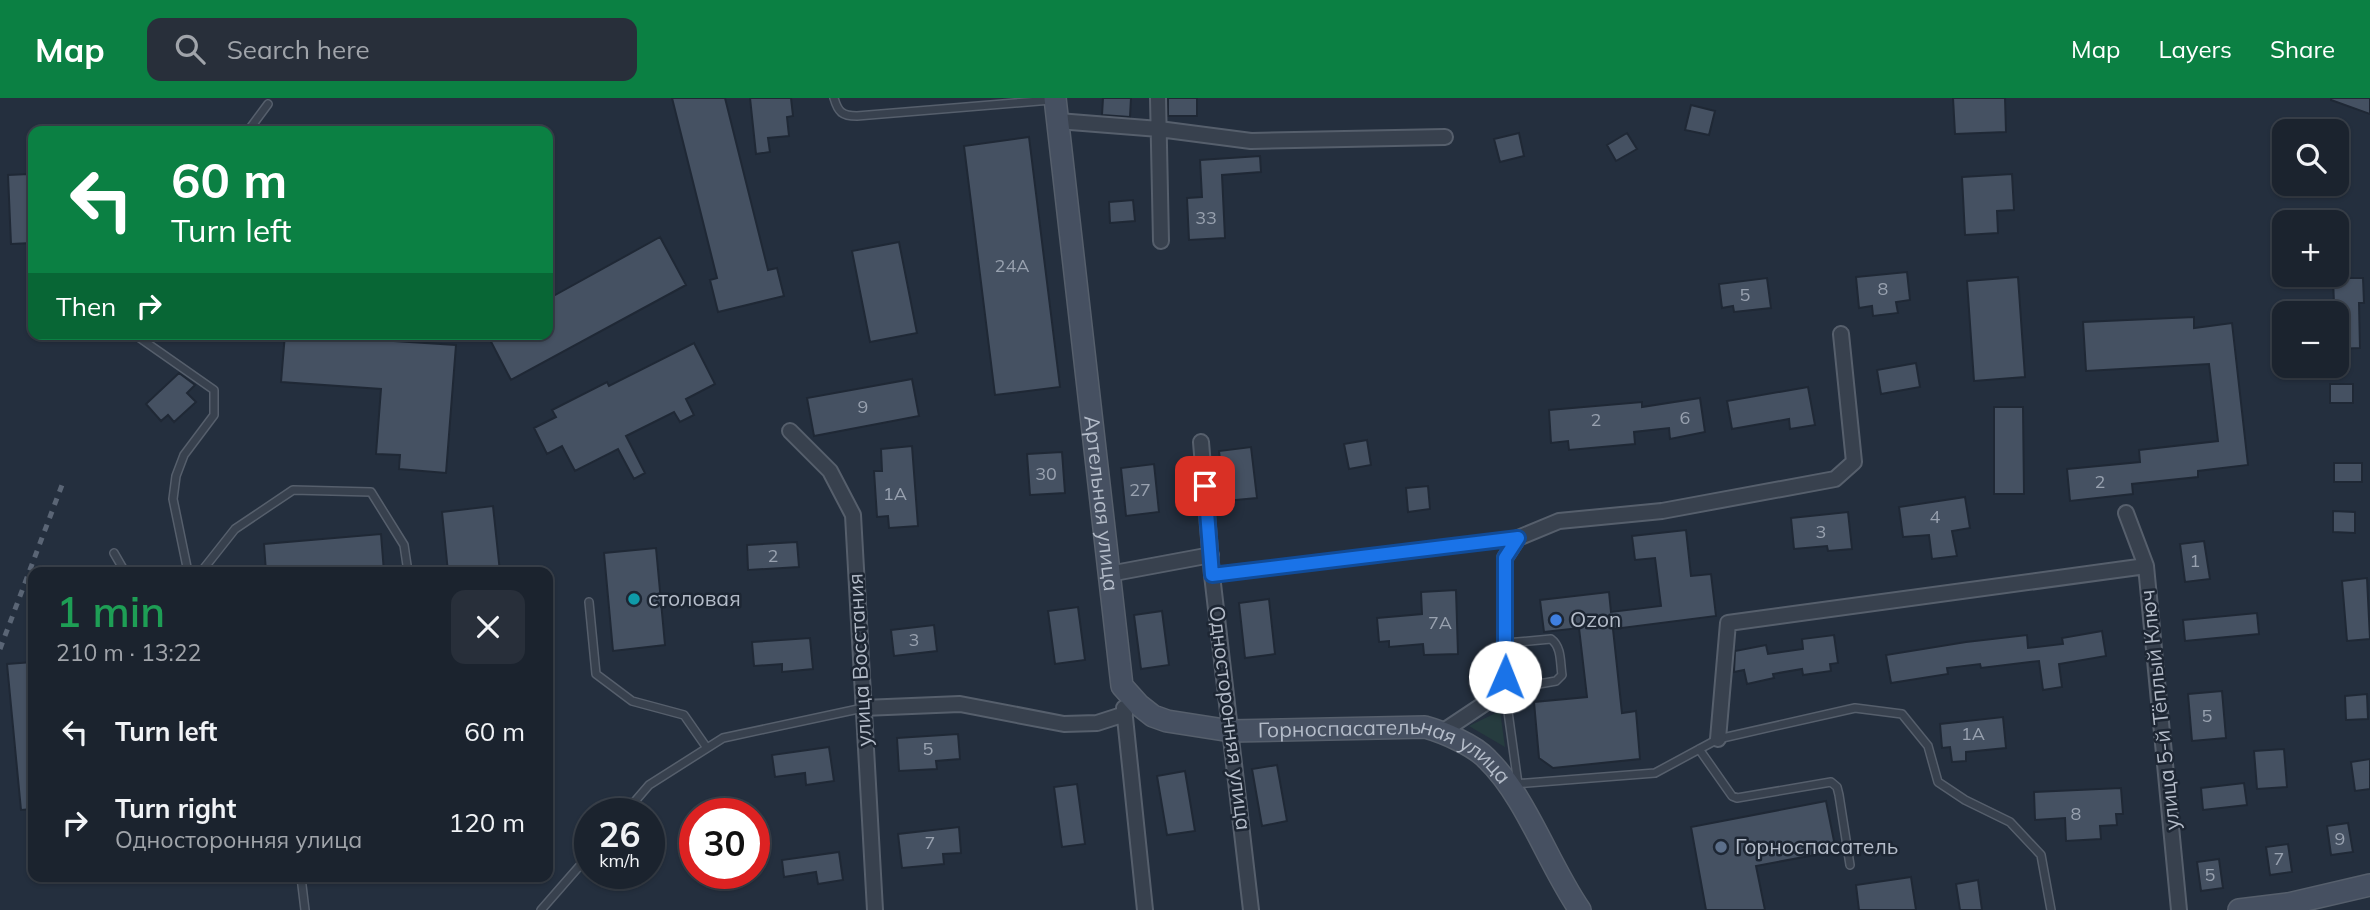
<!DOCTYPE html>
<meta charset="utf-8">
<style>
:root{--surface:#1b232e;--page:#282f3a;--text:#f1f3f6;--muted:#a0a4aa;--line:#39404a;--accent:#0b8043}
body{margin:0;font-family:Mulish,sans-serif;background:var(--page);color:var(--text);height:100vh;display:flex;flex-direction:column;font-size:26px;white-space:nowrap}
*{box-sizing:border-box;margin:0}
p{font-size:23px;color:var(--muted)}
.icon{flex:none;width:38px;height:38px;fill:none;stroke:currentColor;stroke-width:2;stroke-linecap:round;stroke-linejoin:round}
.map{position:relative;flex:1;overflow:hidden}
.details{position:absolute;left:28px;top:469px;width:525px;height:315px;display:flex;flex-direction:column;background:var(--surface);border-radius:14px;box-shadow:0 2px 5px #0004,0 0 0 2px var(--line)}
.details>*{flex:none}
.guide{position:absolute;left:28px;top:28px;width:525px;height:214px;border-radius:14px;box-shadow:0 2px 5px #0004,0 0 0 2px var(--line);background:#0b8043;color:#fff;overflow:hidden}
.buttons{position:absolute;left:2272px;top:21px;display:grid;gap:14px}
.buttons a{display:grid;place-items:center;width:77px;height:77px;border-radius:14px;background:var(--surface);box-shadow:0 2px 5px #0004,0 0 0 2px var(--line);font-size:35px}
.speed{position:absolute;left:574px;top:700px;display:flex;gap:14px;font-size:35px;font-weight:700;text-align:center}
.speed>*{display:grid;place-content:center;width:91px;height:91px;border-radius:50%;background:var(--surface);box-shadow:0 2px 5px #0004,0 0 0 2px var(--line);line-height:1}
.speed small{font-size:18px;font-weight:400}
.speed .limit{border:10px solid #d22;background:#fff;color:#111}
.pin{position:absolute;display:grid;place-items:center;width:60px;height:60px;color:#fff;margin:-30px;border-radius:14px;box-shadow:0 4px 10px #0006}
.me{position:absolute;width:77px;margin:-38px;rotate:1deg;stroke-linejoin:round;filter:drop-shadow(0 0 5px #0008)}
.turn{display:flex;align-items:center;gap:24px;height:147px;padding:0 28px;font-size:32px}
.turn .icon{width:91px;height:91px;stroke-width:2.5}
.turn b{display:block;font-size:49px;line-height:60px}
.then{display:flex;align-items:center;height:66px;padding:0 28px;background:#0003;gap:14px;font-size:26px}
.round{display:grid;place-items:center;flex:none;width:74px;height:74px;border-radius:14px;background:var(--page)}
.head{display:flex;align-items:center;justify-content:space-between;height:119px;padding:0 28px}
h1{font-size:42px;font-weight:600;line-height:52px;color:#1e9e55}
ul{padding:0;list-style:none}
li{display:flex;align-items:center;gap:21px;height:91px;padding:0 28px}
li div{flex:1}
li b{display:block;font-size:26px}
li em{font-style:normal}
header{display:flex;align-items:center;gap:42px;box-sizing:border-box;height:98px;padding:0 35px;background:var(--accent);color:#fff}
header strong{font-size:33px}
nav{display:flex;gap:38px;margin-inline-start:auto;font-size:24px}
.search{width:490px;height:63px;background:var(--page);display:flex;align-items:center;gap:18px;box-sizing:border-box;padding:0 24px;border-radius:14px;color:var(--muted);font-size:26px}
.map>svg:first-child{display:block}
.green{fill:#263c3f}
.building{fill:#455162;stroke:#1f2835;stroke-width:2}
.lines{fill:none;stroke-linecap:round;stroke-linejoin:round}
.lane-casing{stroke:#565f6c;stroke-width:10}
.street-casing{stroke:#565f6c;stroke-width:18}
.secondary-casing{stroke:#565f6c;stroke-width:24}
.lane{stroke:#38414e;stroke-width:7}
.street{stroke:#38414e;stroke-width:14}
.secondary{stroke:#465061;stroke-width:21}
.rail{stroke:#5a6575;stroke-width:5;stroke-dasharray:7 7;stroke-linecap:butt}
.route-casing{stroke:#114b97;stroke-width:18}
.route{stroke:#1a73e8;stroke-width:12}
.culture-dot{fill:#0f9aa8;stroke:#1d2633;stroke-width:2.5}
.shop-dot{fill:#3f7fe0;stroke:#1d2633;stroke-width:2.5}
.service-dot{fill:#5c6f8a;stroke:#1d2633;stroke-width:2.5}
.labels{text-anchor:middle;stroke-width:5;stroke-linejoin:round;paint-order:stroke}
.number-label{font-size:18px;fill:#98a1af}
.street-label{font-size:21px;fill:#b4bcc9;stroke:#1d2633}
.poi-label{font-size:21px;fill:#b4bcc9;stroke:#1d2633;text-anchor:start}
</style>
<header>
<strong>Map</strong>
<div class="search"><svg class="icon" aria-label="search" viewBox="0 0 24 24"><circle cx="10" cy="10" r="6"/><path d="M15 15l6 6"/></svg>Search here</div>
<nav><a>Map</a><a>Layers</a><a>Share</a></nav>
</header>
<div class="map">
<svg width="2370" height="812" viewBox="0 0 2370 812">
<rect width="100%" height="100%" fill="#242f3e"/>
<path class="green" d="M1500,613L1505,649L1469,628Z"/>
<path class="building" d="M672,0H725L768,172L777,170L784,198L718,214L710,182L717,180Z
M750,0H791L793,18L787,19L789,38L768,40L770,54L756,56Z
M1103,0H1131L1130,19L1102,17Z
M1168,0H1197V18H1168Z
M1953,0H2005L2006,34L1955,36Z
M2331,0H2370V16L2331,2Z
M1691,7L1715,13L1709,37L1685,32Z
M1519,35L1524,58L1500,64L1494,41Z
M1627,35L1637,51L1616,63L1607,47Z
M1029,39L1060,289L995,297L964,48Z
M1260,58L1261,74L1222,77L1225,140L1189,142L1187,100L1202,99L1200,62Z
M29,76L32,145L11,146L8,77Z
M2012,76L2014,112L1997,113L1998,135L1965,137L1962,79Z
M1133,102L1135,123L1110,125L1109,104Z
M660,139L686,187L511,282L487,236H548V201Z
M899,144L917,235L870,244L852,153Z
M1907,174L1910,202L1896,204L1898,215L1873,218L1872,208L1859,210L1856,179Z
M2018,179L2025,279L1974,283L1967,183Z
M1767,180L1771,210L1734,214L1733,208L1722,210L1719,186Z
M2333,180H2363L2364,205H2359L2360,250L2336,251V206H2334Z
M2194,219V230L2232,225L2248,367L2198,373V379L2132,386L2133,396L2070,403L2067,371L2140,364L2139,352L2218,343L2209,266L2086,273L2083,224Z
M285,236L456,247L446,375L399,371L400,357L376,356L381,291L281,284Z
M694,245L715,286L686,301L694,317L680,324L674,314L626,338L645,375L634,381L618,351L575,373L562,348L547,356L534,330L556,319L552,312L607,284L609,288Z
M1916,265L1920,289L1881,296L1877,272Z
M179,275L195,287L187,295L196,304L174,324L168,317L161,323L146,306Z
M912,281L919,318L814,338L807,300Z
M2330,286H2353V305H2330Z
M1808,289L1815,327L1790,331L1789,321L1732,331L1727,303Z
M1700,300L1705,334L1670,341L1669,330L1634,334L1635,346L1569,352L1568,343L1551,345L1549,312L1642,304V309Z
M1994,309H2023L2024,396H1994Z
M1367,342L1371,367L1349,371L1344,346Z
M912,348L918,428L889,430L888,418L877,419L874,373H882L881,351Z
M1251,349L1257,400L1225,403L1219,353Z
M1062,354L1065,395L1030,397L1027,356Z
M2334,365H2362V384H2334Z
M1154,366L1159,414L1126,418L1121,370Z
M1428,388L1430,411L1408,414L1406,390Z
M1965,399L1970,430L1952,433L1957,458L1932,461L1929,437L1903,439L1899,409Z
M493,408L500,474H448L442,414Z
M2333,413L2355,414V435L2333,434Z
M1848,414L1852,451L1828,453L1827,448L1794,451L1791,420Z
M1686,432L1691,478L1711,476L1716,518L1613,531L1622,615L1636,613L1640,661L1553,670L1539,660L1534,604L1587,599L1579,530L1544,534L1540,502L1609,494L1611,514L1661,508L1655,460L1635,462L1632,438Z
M381,436L384,474H266L264,446Z
M2204,443L2210,481L2185,484L2180,446Z
M797,444L799,469L748,472L747,447Z
M656,450L665,547L613,553L604,455Z
M2367,480L2370,541L2347,543L2342,483Z
M1456,492L1458,556L1424,557L1423,546L1389,549V543L1379,544L1377,520L1422,516L1421,494Z
M1269,501L1275,556L1245,560L1239,505Z
M1078,509L1085,562L1055,566L1048,513Z
M1162,513L1169,567L1141,571L1134,517Z
M2257,515L2259,536L2185,543L2183,522Z
M934,527L937,553L894,558L891,532Z
M2102,533L2106,558L2059,566L2062,589L2043,592L2039,563L1981,570L1980,566L1947,570L1948,576L1891,585L1886,557L1966,544L2027,537L2028,550L2063,546L2062,540Z
M1834,537L1838,565L1830,566L1831,573L1803,577L1802,571L1773,576L1774,580L1747,586L1744,572L1734,574L1735,553L1766,547L1768,556L1803,551L1802,541Z
M810,540L813,571L782,574V566L754,568L752,544Z
M33,564V711L21,712L7,566Z
M2222,593L2226,640L2192,643L2188,596Z
M2367,596L2368,621L2346,622L2345,598Z
M2003,619L2006,650L1966,654V663L1952,664L1950,649L1942,650L1940,626Z
M958,636L960,661L936,663L937,671L899,673L897,640Z
M829,649L834,683L806,687L805,675L775,679L772,657Z
M2284,651L2287,689L2257,691L2254,653Z
M2370,661V691L2355,693L2351,664Z
M1277,667L1287,723L1262,728L1252,671Z
M1185,673L1195,733L1167,737L1157,678Z
M2244,685L2247,707L2203,712L2201,690Z
M1077,686L1085,746L1062,749L1054,689Z
M2121,690L2123,716H2116L2117,727L2100,728L2101,741L2066,743L2065,720L2035,722L2034,694Z
M1826,703L1836,753L1756,768L1765,812H1706L1691,729Z
M2348,725L2353,754L2331,757L2327,728Z
M959,729L961,755L943,756L944,766L902,770L898,736Z
M2288,746L2292,774L2270,777L2266,749Z
M839,754L843,782L818,786L816,774L784,779L782,762Z
M2219,761L2223,790L2201,793L2197,764Z
M1911,779L1916,812H1859L1856,787Z
M1978,782L1982,812H1960L1956,786Z"/>
<g class="lines">
<defs>
<path id="lane" d="M834,0C838,14 842,18 857,18L1051,2
M248,33L268,6
M134,236L214,292V317L184,357L176,378L173,401L188,474
M114,455L125,474
M201,474L235,431L293,392L371,394L404,447L408,474
M1212,477L1517,440
M589,504L596,576L632,603L684,617L707,650
M1506,545L1551,541C1562,549 1560,565 1562,577L1556,583L1505,592L1518,686
M1699,651L1732,698L1737,700L1831,684L1837,689L1839,697L1850,767
M1513,686L1655,675L1718,641L1855,610L1902,616L1928,648L1938,684L1965,702L2010,724L2041,757L2051,812
M624,716L649,687L723,640L863,610
M301,779L305,812
M541,812L590,756"/>
<path id="street" d="M1158,0L1161,143
M1058,23L1159,31L1251,43L1445,39
M790,333L830,373L853,417L875,812
M1201,344L1212,477L1251,812
M2126,415L2146,468L2179,812
M1109,476L1211,457
M863,610L960,606L1064,626L1097,625L1125,616
M1124,610L1145,812
M1442,634L1505,592V460L1518,440L1559,423L1662,413L1835,381L1854,364L1841,236
M1718,641L1728,525L2146,468"/>
<g id="secondary">
<path id="s1" d="M1055,0L1122,588L1139,607L1153,618L1167,623L1231,633L1425,629C1443,634 1474,647 1487,661C1527,700 1548,766 1580,812"/>
<path d="M2239,812L2288,806L2370,787"/>
</g>
</defs>
<use href="#lane" class="lane-casing"/>
<use href="#street" class="street-casing"/>
<use href="#secondary" class="secondary-casing"/>
<use href="#lane" class="lane"/>
<use href="#street" class="street"/>
<use href="#secondary" class="secondary"/>
<path class="rail" d="M0,551L62,387"/>
</g>
<g class="lines">
<defs>
<path id="route" d="M1205,388L1212,477L1518,440L1505,460V579"/>
</defs>
<use href="#route" class="route-casing"/>
<use href="#route" class="route"/>
</g>
<circle class="culture-dot" cx="634" cy="501" r="7"/>
<circle class="shop-dot" cx="1556" cy="522" r="7"/>
<circle class="service-dot" cx="1721" cy="749" r="7"/>
<g class="labels">
<g class="number-label">
<text x="1206" y="126">33</text>
<text x="1012" y="174">24А</text>
<text x="1883" y="197">8</text>
<text x="1745" y="203">5</text>
<text x="863" y="315">9</text>
<text x="1685" y="326">6</text>
<text x="1596" y="328">2</text>
<text x="1046" y="382">30</text>
<text x="2100" y="390">2</text>
<text x="1140" y="398">27</text>
<text x="895" y="402">1А</text>
<text x="1935" y="425">4</text>
<text x="1821" y="440">3</text>
<text x="773" y="464">2</text>
<text x="2195" y="469">1</text>
<text x="1440" y="531">7А</text>
<text x="914" y="548">3</text>
<text x="2207" y="624">5</text>
<text x="1973" y="642">1А</text>
<text x="928" y="657">5</text>
<text x="2076" y="722">8</text>
<text x="2340" y="747">9</text>
<text x="930" y="751">7</text>
<text x="2279" y="767">7</text>
<text x="2210" y="783">5</text>
</g>
<g class="street-label">
<text dy="7" stroke="none"><textPath href="#s1" startOffset="408">Артельная улица</textPath></text>
<text transform="translate(860 562) rotate(-93)" y="7">улица Восстания</text>
<text transform="translate(2160 612) rotate(-96)" y="7">улица 5-й Тёплый Ключ</text>
<text transform="translate(1230 620) rotate(83)" y="7">Односторонняя улица</text>
<text dy="7" stroke="none"><textPath href="#s1" startOffset="875">Горноспасательная улица</textPath></text>
</g>
<g class="poi-label">
<text x="648" y="508">столовая</text>
<text x="1570" y="529">Ozon</text>
<text x="1735" y="756">Горноспасатель</text>
</g>
</g>
</svg>
<div class="buttons">
<a><svg class="icon" aria-label="search" viewBox="0 0 24 24"><circle cx="10" cy="10" r="6"/><path d="M15 15l6 6"/></svg></a>
<a>+</a>
<a>−</a>
</div>
<div class="speed"><div>26<small>km/h</small></div><div class="limit">30</div></div>
<div class="pin" style="left:1205px;top:388px;background:#d93025"><svg class="icon" aria-label="arrive" viewBox="0 0 24 24"><path d="M6 21V4h12l-3 4 3 4H6"/></svg></div>
<svg class="me" style="left:1505px;top:579px" viewBox="-20 -20 40 40"><circle r="19" fill="#fff"/><path d="M0-13L10 11 0 6-10 11z" fill="#1a73e8"/></svg>
<div class="guide">
<div class="turn"><svg class="icon" aria-label="left" viewBox="0 0 24 24"><path d="M17 20v-9H6M10 6l-5 5 5 5"/></svg><div><b>60 m</b>Turn left</div></div>
<div class="then">Then<svg class="icon" aria-label="right" viewBox="0 0 24 24"><path d="M7 20v-9h11M14 6l5 5-5 5"/></svg></div>
</div>
<section class="details">
<div class="head"><div><h1>1 min</h1><p>210 m · 13:22</p></div><a class="round"><svg class="icon" aria-label="close" viewBox="0 0 24 24"><path d="M6 6l12 12M18 6L6 18"/></svg></a></div>
<ul>
<li><svg class="icon" aria-label="left" viewBox="0 0 24 24"><path d="M17 20v-9H6M10 6l-5 5 5 5"/></svg><div><b>Turn left</b></div><em>60 m</em></li>
<li><svg class="icon" aria-label="right" viewBox="0 0 24 24"><path d="M7 20v-9h11M14 6l5 5-5 5"/></svg><div><b>Turn right</b><p>Односторонняя улица</p></div><em>120 m</em></li>
</ul>
</section>
</div>
